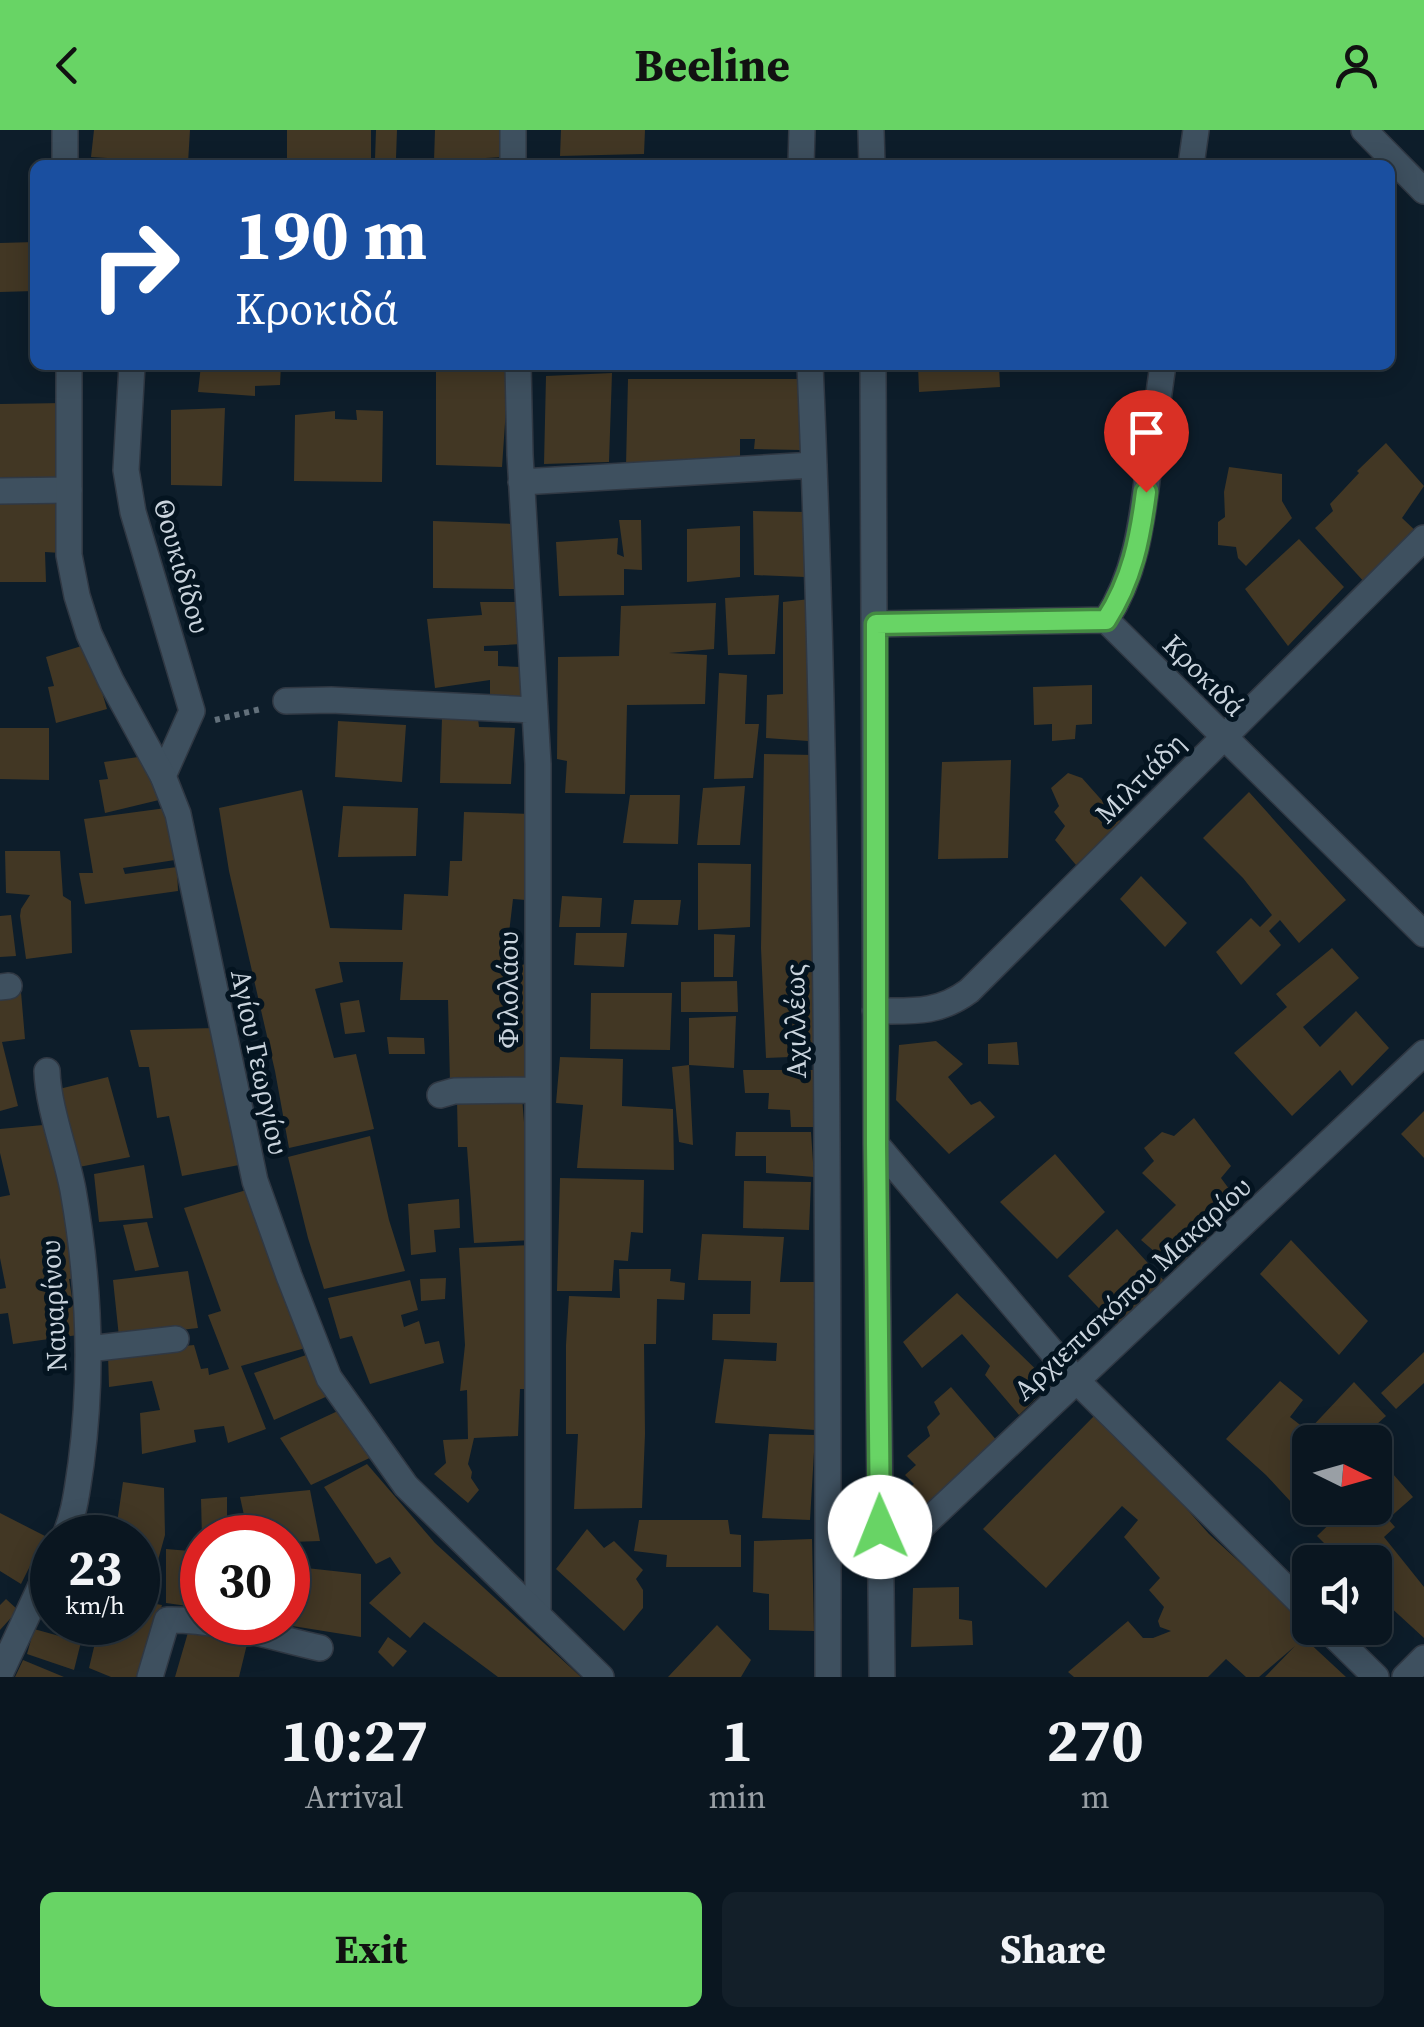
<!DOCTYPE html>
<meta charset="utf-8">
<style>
:root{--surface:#0a1620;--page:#131f29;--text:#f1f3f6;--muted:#999fa5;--line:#2a353e;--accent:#68d465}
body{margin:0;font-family:"Source Serif 4",serif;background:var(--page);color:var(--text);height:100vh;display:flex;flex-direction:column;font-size:38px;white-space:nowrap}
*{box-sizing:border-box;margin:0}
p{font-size:32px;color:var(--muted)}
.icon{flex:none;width:55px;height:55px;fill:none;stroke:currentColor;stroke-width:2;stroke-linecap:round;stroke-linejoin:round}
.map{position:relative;height:1547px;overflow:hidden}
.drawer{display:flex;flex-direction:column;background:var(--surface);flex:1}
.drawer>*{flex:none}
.hud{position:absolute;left:30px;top:30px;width:1365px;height:210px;border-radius:15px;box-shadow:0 5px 25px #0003,0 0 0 2px var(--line);background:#1a4fa0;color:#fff;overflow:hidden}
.needle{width:65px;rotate:95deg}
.buttons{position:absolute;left:1292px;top:1295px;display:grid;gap:20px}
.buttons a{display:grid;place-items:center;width:100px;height:100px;border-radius:15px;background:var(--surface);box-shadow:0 5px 25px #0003,0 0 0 2px var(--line);font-size:50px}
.speed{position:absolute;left:30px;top:1385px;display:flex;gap:20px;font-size:50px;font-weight:700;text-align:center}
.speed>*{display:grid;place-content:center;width:130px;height:130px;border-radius:50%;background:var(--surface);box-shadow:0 5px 25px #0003,0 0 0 2px var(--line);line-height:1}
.speed small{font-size:25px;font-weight:400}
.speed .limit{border:15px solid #d22;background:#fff;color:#111}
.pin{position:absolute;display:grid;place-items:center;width:85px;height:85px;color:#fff;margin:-102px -42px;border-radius:50% 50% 50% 0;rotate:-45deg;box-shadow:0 0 10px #0007}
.pin .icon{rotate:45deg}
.me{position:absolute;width:110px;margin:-55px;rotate:359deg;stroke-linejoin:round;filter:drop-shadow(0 0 8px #0008)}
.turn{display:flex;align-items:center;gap:35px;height:210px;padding:0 40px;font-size:45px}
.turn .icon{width:130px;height:130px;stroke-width:2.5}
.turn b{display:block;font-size:70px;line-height:85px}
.eta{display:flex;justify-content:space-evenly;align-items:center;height:170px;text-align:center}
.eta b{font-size:60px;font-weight:700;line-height:70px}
.primary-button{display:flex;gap:20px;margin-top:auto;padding:20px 40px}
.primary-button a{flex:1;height:115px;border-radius:15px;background:var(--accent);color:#111;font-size:40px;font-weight:700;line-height:115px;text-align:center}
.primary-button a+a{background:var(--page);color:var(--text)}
header{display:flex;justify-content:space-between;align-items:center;height:130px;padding:0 40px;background:var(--accent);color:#111;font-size:45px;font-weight:700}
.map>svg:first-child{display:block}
.building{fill:#423724}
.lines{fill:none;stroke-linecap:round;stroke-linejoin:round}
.street-casing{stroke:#303843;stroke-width:28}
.secondary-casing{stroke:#303843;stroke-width:28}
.path{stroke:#62707b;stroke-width:6;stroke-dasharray:5 5;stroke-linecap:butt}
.street{stroke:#3e505f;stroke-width:25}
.secondary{stroke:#3e505f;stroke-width:25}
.route-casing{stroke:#448a42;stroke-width:25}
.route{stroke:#68d465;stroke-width:18}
.labels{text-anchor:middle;stroke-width:10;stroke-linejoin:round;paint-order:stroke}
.street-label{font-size:28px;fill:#cad4dd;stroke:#041420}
</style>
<header><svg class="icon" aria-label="back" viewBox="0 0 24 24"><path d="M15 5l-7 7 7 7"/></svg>Beeline<svg class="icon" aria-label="person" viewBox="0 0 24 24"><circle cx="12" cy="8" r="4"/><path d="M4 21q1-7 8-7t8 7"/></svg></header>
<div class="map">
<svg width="1424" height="1547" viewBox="0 0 1424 1547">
<rect width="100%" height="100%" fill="#0d1d2a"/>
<path class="building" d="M94,0H190L188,33L91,27Z
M287,0H371V35L287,32Z
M376,0H397L396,28L375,29Z
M435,0H502L503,27L434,31Z
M561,0H645L644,24L560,26Z
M35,112V161L0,162V113Z
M201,235H281L280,255L255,256V266L198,262Z
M436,235H509L502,337L436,335Z
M918,235H999L1000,257L919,262Z
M612,243L609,332L544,334L546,246Z
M628,249H799L800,320L754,319L755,309H740V334L626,336Z
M64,273L61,352L0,353V274Z
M225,278L222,356L171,355V280Z
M356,280L383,281L382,352L294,351L295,285L335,281V289L357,290Z
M1386,313L1424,356L1402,388L1419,404L1366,454L1315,398L1333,381L1330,374L1359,343L1357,341Z
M1229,337L1282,344V371L1292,388L1246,436L1238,428L1236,417L1218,415V392L1225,387L1224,362Z
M62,366L61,423L45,422L46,452H0V367Z
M753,381L807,382L805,447L754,445Z
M619,390H641L642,440L624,439V465L559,466L556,412L618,408L617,424L624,427Z
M433,391L516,394L518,459L433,458Z
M740,396V447L687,452V399Z
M1299,409L1344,457L1288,516L1245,459Z
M779,465L775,524L728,525L725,468Z
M810,469L808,611L766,608L767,565L783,564V472Z
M480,472H521L522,514L484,516V521H498V536L521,537L520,567L490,566V550L435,558L427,489L482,485Z
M716,473L714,519L669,523L707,525L705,574L627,575L625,664L565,663L567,631L557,629L558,527L619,526L621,476Z
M88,514L107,579L56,593L48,557L54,556L46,527Z
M719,543L747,545L745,594H759L753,648L714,649Z
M1092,555V594L1076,595L1075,609L1052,611V594L1034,595L1033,557Z
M442,588L478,589L479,597L515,598L511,654L440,653Z
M338,591L406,595L402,652L335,647Z
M0,598H49V650L0,649Z
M764,624L814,625L816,770L814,926L766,928L761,818Z
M145,626L159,670L105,683L99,650L108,649L104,632Z
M1011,630L1008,728L938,729L942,632Z
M1068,643L1082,648L1122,693L1076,735L1055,710L1065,696L1054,682L1059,676L1051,658Z
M745,656L740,715H697L703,658Z
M302,660L330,798L402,800L404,764L448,766L450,731H462L464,682L532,684L526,770L513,769L509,803L519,802L516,834L531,835L528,951L450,952L448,870H400L403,832H339L343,852L315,859L334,928L356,924L374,999L289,1018L275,941L229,741L219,678Z
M1249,662L1346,770L1299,813L1280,790L1269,801L1281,815L1241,855L1216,822L1251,788L1260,797L1272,785L1243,748L1203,708Z
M630,665H680L678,714L623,713Z
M343,676L418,678L416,726L338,727Z
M166,678L175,730L123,738L125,744L177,737L178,761L85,774L79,743H93L84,689Z
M5,721H60L63,766L71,771L72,823L26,829L20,786L21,779L30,765L6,763Z
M698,733L751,734L750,797L698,800Z
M1141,746L1187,793L1165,817L1120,769Z
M562,766L602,768L600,797H559Z
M634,770H681L678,795L631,794Z
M11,785L16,826L0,827V786Z
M576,803H627L624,837L574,835Z
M714,804L735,805L733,847H714Z
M1332,818L1359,848L1303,897L1320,917L1356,881L1389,918L1352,956L1340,940L1292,986L1234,923L1287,877L1276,864Z
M737,851L738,882H681V852Z
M21,862L25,909L2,912L18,976L0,981V864Z
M591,863H672L670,920L590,919Z
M359,870L365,902L345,904L340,873Z
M736,886L734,938L689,935V888Z
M216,898L239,1035L182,1046L169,986L157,988L149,937H139L130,900Z
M387,907L424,908L425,924H389Z
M936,911L963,934L948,947L971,975L980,971L995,987L949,1024L896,970L899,915Z
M1017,912L1019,935L988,934V914Z
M560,927L623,929L622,976L673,979L674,1040L577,1038L583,975L556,973Z
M689,935L693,1015L679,1012L672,937Z
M743,940H814L813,997H791L790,980L768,979L769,963H745Z
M108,947L130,1027L79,1037L55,960Z
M522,967L530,1067H525L533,1110L474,1113L467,1017H458L457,970Z
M1424,981V1028L1401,1004Z
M1194,988L1231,1036L1221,1048L1232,1063L1221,1077L1212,1076L1192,1092L1210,1109L1177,1141L1141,1110L1176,1075L1142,1043L1154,1031L1144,1018L1162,1002L1174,1006Z
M54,994L76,1148L69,1149L78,1205L13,1214L8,1183L0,1184V1159L6,1158L0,1128V1067L10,1065L0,1023V999Z
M736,1002H811L814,1047L766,1043V1026H735Z
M370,1006L389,1090L405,1141L324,1159L308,1108L288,1027Z
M1055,1024L1105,1082L1057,1129L1000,1072Z
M144,1035L153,1088L99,1092L94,1044Z
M560,1048L644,1050L643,1103L631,1102L628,1131L614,1130L612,1161H557Z
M744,1051L811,1052L809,1100L743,1098Z
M250,1059L309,1217L241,1236L266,1299L228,1313L224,1296L194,1300L196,1312L142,1324L140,1283L160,1280L152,1251L109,1257L108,1224L194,1215L201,1239L208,1238L209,1245L229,1239L208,1185L221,1181L184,1078Z
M459,1069L460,1098L434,1100L436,1122L411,1125L408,1074Z
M147,1092L159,1137L135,1141L123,1095Z
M1117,1099L1166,1153L1118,1198L1068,1146Z
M702,1104L784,1107L780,1152H819L816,1300L715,1293L724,1229L776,1231L777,1213L712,1210L713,1184H750L751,1151L698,1150Z
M1291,1110L1368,1191L1339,1225L1260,1144Z
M532,1115V1259H520L518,1306L474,1308L468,1334L472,1342L471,1348L479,1360L468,1373L434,1344L446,1333L443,1310L468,1309L467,1260L460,1261L465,1215L459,1118Z
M619,1139H671L670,1151L685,1153L684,1170L657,1169L656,1214H644L645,1304L642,1378L574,1379L578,1304H566V1215L569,1166L620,1168Z
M188,1141L198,1198L119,1207L113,1150Z
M446,1148L445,1169L421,1171L420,1149Z
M410,1150L418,1180L401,1185L404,1197L419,1191L425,1214L439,1211L444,1233L370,1254L352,1206L340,1209L328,1168Z
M957,1163L1051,1254L1019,1285L985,1245L990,1236L962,1204L922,1238L903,1212Z
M1424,1222V1253L1396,1279L1381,1263Z
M312,1223L330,1265L274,1290L254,1243Z
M1280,1251L1303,1270L1290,1287L1308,1301L1354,1252L1386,1286L1357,1312H1310V1355L1291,1372L1266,1345L1226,1309Z
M951,1257L998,1312L922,1382L907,1360L914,1354L905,1345L916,1335L907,1326L930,1306L927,1297L940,1284L934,1272Z
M342,1279L374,1326L311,1355L280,1308Z
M1094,1286L1169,1359L1209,1404L1304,1491V1508L1346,1547H1265L1295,1516L1259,1547H1246L1226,1529L1208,1547H1074L1068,1542L1128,1491L1143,1508H1153L1171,1501L1160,1497L1158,1491L1164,1477L1149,1460L1160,1448L1124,1407L1138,1390L1122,1376L1046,1458L983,1399Z
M769,1304L815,1305L810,1390L762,1388Z
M367,1334L435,1413L581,1547H498L424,1492L410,1508L369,1473L401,1443L390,1427L376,1434L324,1357Z
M1393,1344L1413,1367L1388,1389L1395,1397L1384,1407L1424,1457V1508L1375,1463V1432H1343L1317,1406L1346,1378H1375V1360Z
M123,1352L164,1358L165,1405L150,1459L138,1455V1408H92L95,1398L116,1400Z
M310,1360L320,1411L291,1412L288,1411V1408L277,1407L249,1408L240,1367Z
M227,1367V1408H202L201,1369Z
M0,1383L45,1406L21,1454L0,1441Z
M639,1390H728L730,1404L741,1405V1437H666L667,1425L634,1421Z
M587,1399L604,1418L614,1411L643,1440L636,1449L643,1460V1478L624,1501L556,1439Z
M812,1409L814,1501L769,1500V1464L753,1462L754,1411Z
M166,1419L202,1422V1478L166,1473Z
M288,1436L361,1444V1507L280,1494L288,1492Z
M959,1457V1489L972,1491L973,1515L911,1517L913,1458Z
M6,1469L18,1480L0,1500V1475Z
M138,1471L162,1475L142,1547H111L89,1538L100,1492H138Z
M717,1495L751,1530L741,1547H668Z
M34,1499L81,1512L74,1540L27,1524Z
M189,1499L248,1510L239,1547H175Z
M388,1507L407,1521L393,1537L378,1522Z
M23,1530L64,1547H15Z"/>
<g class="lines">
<defs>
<path id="street" d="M871,0L872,35
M1364,0L1424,61
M513,35V0
M801,35L802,0
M1191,35L1196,0
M132,235L126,340L133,382L192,581L163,646
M518,235L520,325L538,634V1485
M810,235C829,672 828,1110 828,1547
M873,235L876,1014L882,1547
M521,352L814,335
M0,361L69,360
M1106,490C1137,442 1142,390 1149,335C1154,302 1158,268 1163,235
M876,494L1106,490L1424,804
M286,571L331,570L533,580
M0,857L9,856
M875,881C912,881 938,884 969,861L1424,408
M47,941C48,977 66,1023 73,1060C89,1150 93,1243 81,1334C77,1360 75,1383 64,1408
M440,965L454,961L538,960
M876,1014L1077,1251L1310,1482
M88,1219L176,1209
M881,1435L1424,923
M1326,1498L1376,1547
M0,1544L52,1432
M150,1547L167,1490C218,1489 271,1507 320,1518
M1405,1547L1424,1528"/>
<path id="secondary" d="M65,35V0
M69,235V425L77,466L89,504L111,551L163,646L178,684L255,1051L289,1146L329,1248L406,1356L601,1547"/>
</defs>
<use href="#street" class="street-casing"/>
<use href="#secondary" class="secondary-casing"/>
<path class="path" d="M215,590L261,579"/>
<use href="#street" class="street"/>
<use href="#secondary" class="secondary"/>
</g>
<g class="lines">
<defs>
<path id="route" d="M880,1397L876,1014V494L1106,490C1132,450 1140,409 1146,362"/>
</defs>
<use href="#route" class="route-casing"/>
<use href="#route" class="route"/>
</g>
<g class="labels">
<g class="street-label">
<text transform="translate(182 436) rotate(74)" y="10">Θουκιδίδου</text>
<text transform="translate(1204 545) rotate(45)" y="10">Κροκιδά</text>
<text transform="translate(1140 648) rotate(-45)" y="10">Μιλτιάδη</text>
<text transform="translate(508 860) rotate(-90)" y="10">Φιλολάου</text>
<text transform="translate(795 891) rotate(-91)" y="10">Αχιλλέως</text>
<text transform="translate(260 932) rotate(78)" y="10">Αγίου Γεωργίου</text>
<text transform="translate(1132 1158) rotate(-43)" y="10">Αρχιεπισκόπου Μακαρίου</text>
<text transform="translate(53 1176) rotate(-93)" y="10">Ναυαρίνου</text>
</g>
</g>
</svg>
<div class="buttons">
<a><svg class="needle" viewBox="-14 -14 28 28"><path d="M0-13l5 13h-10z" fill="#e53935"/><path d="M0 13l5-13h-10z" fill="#999fa5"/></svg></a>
<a><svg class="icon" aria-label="sound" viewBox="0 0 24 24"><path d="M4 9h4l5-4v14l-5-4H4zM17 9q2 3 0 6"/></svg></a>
</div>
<div class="speed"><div>23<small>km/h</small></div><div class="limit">30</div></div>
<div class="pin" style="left:1146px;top:362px;background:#d93025"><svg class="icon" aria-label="arrive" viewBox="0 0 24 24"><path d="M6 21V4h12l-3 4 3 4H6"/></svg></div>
<svg class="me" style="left:880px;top:1397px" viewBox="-20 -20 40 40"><circle r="19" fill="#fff"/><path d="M0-13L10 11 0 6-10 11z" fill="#68d465"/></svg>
<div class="hud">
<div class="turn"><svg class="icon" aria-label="right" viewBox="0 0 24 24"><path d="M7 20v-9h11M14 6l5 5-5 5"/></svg><div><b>190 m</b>Κροκιδά</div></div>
</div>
</div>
<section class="drawer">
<div class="eta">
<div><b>10:27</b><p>Arrival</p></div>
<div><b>1</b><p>min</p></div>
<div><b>270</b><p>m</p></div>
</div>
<div class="primary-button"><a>Exit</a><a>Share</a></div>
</section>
